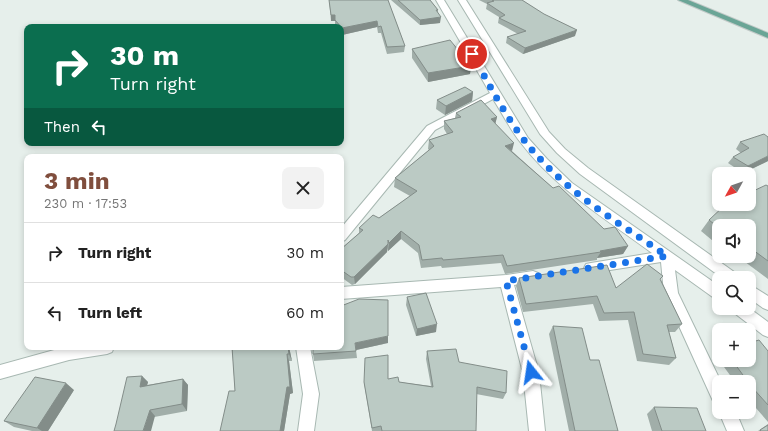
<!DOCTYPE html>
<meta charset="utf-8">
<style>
:root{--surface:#fff;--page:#f2f2f2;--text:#222;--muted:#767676;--line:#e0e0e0;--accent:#804e3d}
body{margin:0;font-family:"Work Sans",sans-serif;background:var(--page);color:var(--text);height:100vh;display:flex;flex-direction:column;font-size:15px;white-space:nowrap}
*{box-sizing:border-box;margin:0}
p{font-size:13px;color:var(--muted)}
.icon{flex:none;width:22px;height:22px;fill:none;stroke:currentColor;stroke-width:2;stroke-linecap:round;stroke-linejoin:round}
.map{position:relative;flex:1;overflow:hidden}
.details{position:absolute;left:24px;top:154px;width:320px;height:196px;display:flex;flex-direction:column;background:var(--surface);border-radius:8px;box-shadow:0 2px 6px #0003}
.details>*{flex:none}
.hud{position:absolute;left:24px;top:24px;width:320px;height:122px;border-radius:8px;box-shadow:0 2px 6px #0003;background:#0b6e4f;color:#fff;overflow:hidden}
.needle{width:26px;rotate:230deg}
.controls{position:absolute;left:712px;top:167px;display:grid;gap:8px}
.controls a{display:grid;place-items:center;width:44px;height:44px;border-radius:8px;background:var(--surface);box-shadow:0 2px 6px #0003;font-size:20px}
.pin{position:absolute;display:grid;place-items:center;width:34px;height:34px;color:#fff;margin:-17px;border:2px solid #fff;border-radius:50%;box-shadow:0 1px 4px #0007}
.me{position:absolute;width:44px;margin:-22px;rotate:345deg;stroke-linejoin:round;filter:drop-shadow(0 0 3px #0008)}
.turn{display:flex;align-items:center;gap:14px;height:84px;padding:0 20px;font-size:18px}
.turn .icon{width:52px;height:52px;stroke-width:2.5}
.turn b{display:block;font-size:28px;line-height:34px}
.then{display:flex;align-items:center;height:38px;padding:0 20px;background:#0003;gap:8px;font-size:15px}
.round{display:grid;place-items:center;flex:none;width:42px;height:42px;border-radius:8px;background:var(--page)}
.head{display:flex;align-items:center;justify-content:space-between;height:68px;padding:0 20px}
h1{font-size:24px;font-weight:700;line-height:30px;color:var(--accent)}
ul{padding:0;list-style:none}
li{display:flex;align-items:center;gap:12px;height:60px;padding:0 20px;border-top:1px solid var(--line)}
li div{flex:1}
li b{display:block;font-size:15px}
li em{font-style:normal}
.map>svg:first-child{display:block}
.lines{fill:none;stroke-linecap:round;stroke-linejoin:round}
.minor-casing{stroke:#a8b8b2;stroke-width:2}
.major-casing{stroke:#c2cac8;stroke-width:2}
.minor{fill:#fff;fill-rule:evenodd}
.major{fill:#6aa596;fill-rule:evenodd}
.wall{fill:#a1aea9}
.shaded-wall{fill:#838d89}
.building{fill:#bbcac4;stroke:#838d89}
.route{stroke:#1a73e8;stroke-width:7;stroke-dasharray:0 12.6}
</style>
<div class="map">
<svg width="768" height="431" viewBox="0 0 768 431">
<rect width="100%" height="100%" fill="#e6efeb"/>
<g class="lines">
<defs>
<path id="minor" d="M436,0H444L528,138L547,159L572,183L719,286V300L714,298L675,270L678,293L721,382H719V403L713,401L664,293L661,262L591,273L586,272L584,268L586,264L591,263L652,253C606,219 556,189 521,143C510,129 502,113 493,99L435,130L345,240L341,242V228L427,126L490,93Z
M458,0H466L549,132L565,149L588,168L737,274L739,278H722L580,174L557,153L540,134Z
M533,271L538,273L540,277L538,281L514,285L539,373L545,431H529L523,373L501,287L341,299V287L506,275Z
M749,284L768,296V310L763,308L749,298Z
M731,308H749L768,322V337L763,335L733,312Z
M65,347H114L112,352L107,354L69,360L0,379V365Z
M296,347H310L319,394L314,431H298L303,394Z
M719,412H736L744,431H727Z"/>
<path id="major" d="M678,0H688L768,33V38Z"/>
</defs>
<use href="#minor" class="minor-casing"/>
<use href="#major" class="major-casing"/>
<use href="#minor" class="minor"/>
<use href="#major" class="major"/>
</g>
<path class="wall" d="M329,0H388L405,46L404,52L387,54L381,33H378L377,27L342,35L341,33V27H336L335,26V21H331Z
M391,0H430L438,10V13L440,23L420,25Z
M479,0H522L575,36L523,54L506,43L507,37L518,34L498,23L499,17L486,9L487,4Z
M412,49L471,66L470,74L428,82L412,58Z
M473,92L472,101L445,115L436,109L437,100Z
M456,113L497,117L495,124L512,151L553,188L604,229L628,246L623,254L597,258V260L505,274L501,263L442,268L441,266L421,268L418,253L401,239L388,251V248L387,252L355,284L352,285L341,277V249L359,233V228L379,218L410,196L394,187L395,178L429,150L428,149L429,140L447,134L444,129V121L455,118Z
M740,142L768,161L743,173L728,163L733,157L741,153L736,149Z
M768,186V279L737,256H749V226H719V243L715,240L713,241L701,231L709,220Z
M519,278L616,288L661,280L682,324L675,332H669L676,358L669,365L637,361L628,320L599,321L593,304L523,312L516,286Z
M407,297L436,332L416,336L406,305Z
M553,326L618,431H569L549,334Z
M388,343L356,350L357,358L314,361L313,354Z
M232,347H289L292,361H289L293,393L290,394L284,431H220L235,391Z
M427,351L459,362L506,393L503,399L476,394V431H372L365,389L364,382L388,379L399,382L431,386L426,359Z
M768,351V422L749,400V382H735L716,356L719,354V360H749Z
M142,376L148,382L147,385L183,379L188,385L187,411L116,424Z
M74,390L48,431H32L14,427L4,421Z
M654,407L706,431H652L647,414Z
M768,424V431H758Z"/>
<path class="shaded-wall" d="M331,15H335V21H331Z
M441,17L440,23L420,25V20Z
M377,21V27L342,35V28Z
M577,30L575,36L523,54L525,48Z
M471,66L470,74L428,82V73Z
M473,92L472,101L445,115L446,106Z
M497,117L495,125L491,119Z
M514,143L512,151L505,146Z
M768,156V161L743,173L748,166Z
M401,231V239L388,251L389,243Z
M719,234V236L715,240L713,241Z
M388,244L387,252L355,284L354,277Z
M628,246L623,254L597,258L601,252L600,251Z
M437,324L436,332L416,336L417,329Z
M388,336V343L356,350L355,343Z
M288,347H289L292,361L289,354Z
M287,354L289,361L293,393L290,394L284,431H280Z
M142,376L148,382L145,393L140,387Z
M183,379L188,385L187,411L182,404Z
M66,383L74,390L48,431H42L37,428Z
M150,410L155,416L151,431H143Z"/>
<path class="building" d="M329,0H388L405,46L387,47L381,26L378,27L377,21L342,28L335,20V15H331Z
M398,0H430L438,10H436L441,17L420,20Z
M492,0H522L544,14L577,30L525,48L507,37L526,31L499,18L505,15L487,3L494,1Z
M450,40L471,66L428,73L412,49Z
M465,87L473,92L446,106L437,100Z
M481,100L497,117L491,119L514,143L505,146L553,188L559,186L604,229L615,227L628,246L600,251L601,252L507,266L503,255L443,260L442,258L422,260L419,245L401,231L389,243L388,240V244L354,277H351L341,270V249L363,230L359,228L373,215L379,218L417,191L395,178L434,146L429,140L453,132L444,121L461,117L456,113Z
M764,134L768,137V156L748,166L733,157L749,148L740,142Z
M766,185L768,186V261L749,247V226H719V228L709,220L726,204H749V193Z
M647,264L663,276L660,279L682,324L667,325L676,358L643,354L634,312L604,313L597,296L526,304L519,278L607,265L616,288Z
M426,293L437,324L417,329L407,297Z
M359,299L388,300V336L355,343L356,351L313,354V347H341V306Z
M553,326L582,328L590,360H599L618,431H575Z
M759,340L768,351V405L751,386L732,360H749V343Z
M232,347H288L289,354H287L290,387H287L280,431H220L229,391H235Z
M456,349L459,362L507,371L506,393L477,387L476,431H382L381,426L372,428L364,382L365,358L388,355V379L398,377L399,382L433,387L427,351Z
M142,376L140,387L183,379L182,404L150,410L143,431H114L116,424L127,377Z
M35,377L66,383L37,428L4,421Z
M654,407L697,408L706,431H662Z
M768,425V431H761L760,430Z"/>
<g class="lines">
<path class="route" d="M472,54C493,91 513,132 544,163C579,200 625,227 667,256L506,281L531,372"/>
</g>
</svg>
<div class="controls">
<a><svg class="needle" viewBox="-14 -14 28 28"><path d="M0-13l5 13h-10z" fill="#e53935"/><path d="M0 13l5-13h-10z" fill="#767676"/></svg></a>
<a><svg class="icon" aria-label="sound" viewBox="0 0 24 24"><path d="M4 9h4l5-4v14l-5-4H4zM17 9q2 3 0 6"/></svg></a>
<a><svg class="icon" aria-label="search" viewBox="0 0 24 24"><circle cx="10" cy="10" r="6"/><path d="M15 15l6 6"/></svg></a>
<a>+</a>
<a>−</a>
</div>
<div class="pin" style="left:472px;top:54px;background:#d93025"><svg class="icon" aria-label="arrive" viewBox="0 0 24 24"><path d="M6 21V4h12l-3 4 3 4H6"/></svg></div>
<svg class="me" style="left:531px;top:372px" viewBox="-20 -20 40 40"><path d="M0-17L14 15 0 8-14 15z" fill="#1a73e8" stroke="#fff" stroke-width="4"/></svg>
<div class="hud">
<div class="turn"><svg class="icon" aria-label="right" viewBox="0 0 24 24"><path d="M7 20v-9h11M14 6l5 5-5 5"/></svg><div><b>30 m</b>Turn right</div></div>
<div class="then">Then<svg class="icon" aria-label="left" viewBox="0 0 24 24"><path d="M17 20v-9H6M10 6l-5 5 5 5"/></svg></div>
</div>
<section class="details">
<div class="head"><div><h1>3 min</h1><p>230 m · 17:53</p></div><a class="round"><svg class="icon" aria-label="close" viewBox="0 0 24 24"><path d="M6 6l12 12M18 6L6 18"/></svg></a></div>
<ul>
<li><svg class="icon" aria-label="right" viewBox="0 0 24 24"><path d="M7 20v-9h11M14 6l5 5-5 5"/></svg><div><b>Turn right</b></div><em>30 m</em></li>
<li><svg class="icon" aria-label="left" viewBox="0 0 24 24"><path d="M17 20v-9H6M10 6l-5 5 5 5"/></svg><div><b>Turn left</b></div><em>60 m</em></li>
</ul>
</section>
</div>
